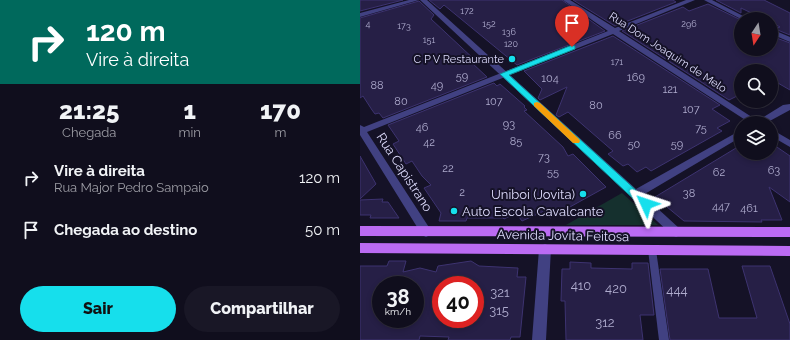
<!DOCTYPE html>
<html lang="pt">
<meta charset="utf-8">
<style>
:root{--surface:#100e1d;--page:#191726;--text:#f1f3f6;--muted:#9c9ca4;--line:#302e3b;--accent:#16dfec}
body{margin:0;font-family:Raleway,sans-serif;background:var(--page);color:var(--text);height:100vh;display:flex;flex-direction:column;font-size:15px;white-space:nowrap}
*{box-sizing:border-box;margin:0}
p{font-size:13px;color:var(--muted)}
.icon{flex:none;width:22px;height:22px;fill:none;stroke:currentColor;stroke-width:2;stroke-linecap:round;stroke-linejoin:round}
.map{position:relative;flex:1;overflow:hidden}
.panel{display:flex;flex-direction:column;background:var(--surface);width:360px}
.panel>*{flex:none}
.top-card{background:#00695c;color:#fff;overflow:hidden}
.needle{width:26px;rotate:192deg}
.controls{position:absolute;left:374px;top:12px;display:grid;gap:8px}
.controls a{display:grid;place-items:center;width:44px;height:44px;border-radius:50%;background:var(--surface);box-shadow:0 2px 6px #0003,0 0 0 1px var(--line);font-size:20px}
.speed{position:absolute;left:12px;top:276px;display:flex;gap:8px;font-size:20px;font-weight:700;text-align:center}
.speed>*{display:grid;place-content:center;width:52px;height:52px;border-radius:50%;background:var(--surface);box-shadow:0 2px 6px #0003,0 0 0 1px var(--line);line-height:1}
.speed small{font-size:10px;font-weight:400}
.speed .limit{border:6px solid #d22;background:#fff;color:#111}
.pin{position:absolute;display:grid;place-items:center;width:34px;height:34px;color:#fff;margin:-41px -17px;border-radius:50% 50% 50% 0;rotate:-45deg;box-shadow:0 0 4px #0007}
.pin .icon{rotate:45deg}
.me{position:absolute;width:44px;margin:-22px;rotate:312deg;stroke-linejoin:round;filter:drop-shadow(0 0 3px #0008)}
.turn{display:flex;align-items:center;gap:14px;height:84px;padding:0 20px;font-size:18px}
.turn .icon{width:52px;height:52px;stroke-width:2.5}
.turn b{display:block;font-size:28px;line-height:34px}
.eta{display:flex;justify-content:space-evenly;align-items:center;height:68px;text-align:center}
.eta b{font-size:24px;font-weight:800;line-height:28px}
.button{display:flex;gap:8px;margin-top:auto;padding:8px 20px}
.button a{flex:1;height:46px;border-radius:24px;background:var(--accent);color:#111;font-size:16px;font-weight:800;line-height:46px;text-align:center}
.button a+a{background:var(--page);color:var(--text)}
ul{padding:0;list-style:none}
li{display:flex;align-items:center;gap:12px;height:52px;padding:0 20px}
li div{flex:1}
li b{display:block;font-size:15px}
li em{font-style:normal}
main{display:flex;flex:1;min-height:0}
.map>svg:first-child{display:block}
.green{fill:#15302e}
.building{fill:#261f46;stroke:#3d3370;fill-rule:evenodd}
.lines{fill:none;stroke-linecap:round;stroke-linejoin:round}
.service{fill:#414182;fill-rule:evenodd}
.minor{fill:#414182;fill-rule:evenodd}
.tertiary{fill:#414182;fill-rule:evenodd}
.primary{fill:#bb6bf3;fill-rule:evenodd}
.route{fill:#16dfec;stroke:#0e9199}
.slow{fill:#f59e0b}
.poi-dot{fill:#16dfec;stroke:#151227;stroke-width:1.5}
.labels{text-anchor:middle;stroke-width:4;stroke-linejoin:round;paint-order:stroke}
.far-number-label{font-size:9px;fill:#afacce}
.far-street-label{font-size:11px;fill:#dddbfc;stroke:#151227}
.far-poi-label{font-size:11px;fill:#dddbfc;stroke:#151227;text-anchor:end}
.number-label{font-size:11px;fill:#afacce}
.street-label{font-size:13px;fill:#dddbfc;stroke:#151227}
.poi-label{font-size:13px;fill:#dddbfc;stroke:#151227;text-anchor:end}
.near-number-label{font-size:13px;fill:#afacce}
</style>
<main>
<section class="panel">
<div class="top-card">
<div class="turn"><svg class="icon" aria-label="right" viewBox="0 0 24 24"><path d="M7 20v-9h11M14 6l5 5-5 5"/></svg><div><b>120 m</b>Vire à direita</div></div>
</div>
<div class="eta">
<div><b>21:25</b><p>Chegada</p></div>
<div><b>1</b><p>min</p></div>
<div><b>170</b><p>m</p></div>
</div>
<ul>
<li><svg class="icon" aria-label="right" viewBox="0 0 24 24"><path d="M7 20v-9h11M14 6l5 5-5 5"/></svg><div><b>Vire à direita</b><p>Rua Major Pedro Sampaio</p></div><em>120 m</em></li>
<li><svg class="icon" aria-label="arrive" viewBox="0 0 24 24"><path d="M6 21V4h12l-3 4 3 4H6"/></svg><div><b>Chegada ao destino</b></div><em>50 m</em></li>
</ul>
<div class="button"><a>Sair</a><a>Compartilhar</a></div>
</section>
<div class="map">
<svg width="430" height="340" viewBox="0 0 430 340">
<rect width="100%" height="100%" fill="#151227"/>
<path class="green" d="M262,193L298,225H206Z"/>
<path class="building" d="M0,0H43L0,11Z
M69,0H202L245,31L157,65L84,5L80,9Z
M213,0H313L316,2L255,26Z
M356,0H404L430,13V35L415,29L420,27L411,22V19H404L381,8V13Z
M59,1L74,15L71,19L116,61L111,62L127,77L23,118L19,113L15,114L12,110L3,96L0,98V18Z
M348,4L381,20V49H411V36L430,43V90L411,79V71H381V94L369,100L262,31L323,7L329,11Z
M253,36L360,105L352,109L370,121L357,128L362,131L291,171L286,167L277,172L268,164L263,166L248,154L253,151L208,112L199,117L196,115L207,87L180,100L178,98L182,89L164,71Z
M134,83L137,86L140,84L165,106L164,107L167,110L164,111L203,147L208,156L213,154L246,187L190,218L184,211L162,221L156,213L144,219L143,218H107L106,221H79L81,213L64,188L71,185L62,176L52,161L46,164L33,144L39,141L28,125Z
M411,143L430,156V202L409,187L422,220H401L402,222L324,221L295,197L381,145V153H411Z
M0,156L16,184L0,199Z
M23,199L22,202H28L39,218H10L11,215H0V200Z
M29,261H46L43,272L60,268L76,272L78,266L111,261L119,266L158,268L157,277H166L160,337H151L150,340H88L89,337L60,336L59,340H0V266H27ZM21,285H55V319H21ZM81,285H115V319H81Z
M210,262L231,263V268L272,269V263H288L294,315H280L283,340H206L205,301H201L202,269H210Z
M382,266H410L430,324V340H310L300,269H348L359,318H397Z"/>
<g class="lines">
<path class="service" d="M292,247L295,248L296,250L309,340H299L288,250L289,248Z"/>
<path class="minor" d="M49,0H59L0,17V13Z
M203,0H210L255,28L326,0H335L259,31L401,123H390L253,34L7,132L72,232L70,235L66,237L62,235L0,135V125L4,127L248,31Z
M344,0H352L389,19H381Z
M411,29L430,37V42L411,34Z
M411,129L430,140V147L411,136Z
M185,244L189,246L191,249L186,340H172L179,249L181,246Z"/>
<path class="tertiary" d="M60,0H67L276,189L381,130V137L283,195L320,229L322,232L320,235L316,237L312,235Z
M430,104V110L406,123H394L423,105Z"/>
<path class="primary" d="M0,226L430,227V237L0,236Z
M0,243L430,246V256L0,253Z"/>
</g>
<path class="route" d="M212,45L215,46V49L149,75L289,202L290,204L289,207H282L140,74Z"/>
<path class="slow" d="M177,102L180,103L219,139L220,141L219,143H213L174,106V103Z"/>
<g class="poi-dot">
<circle cx="152" cy="59" r="4"/>
<circle cx="223" cy="194" r="4"/>
<circle cx="94" cy="211" r="4"/>
</g>
<g class="labels">
<g class="far-number-label">
<text x="107" y="14">172</text>
<text x="8" y="27">4</text>
<text x="129" y="27">152</text>
<text x="329" y="27">296</text>
<text x="44" y="29">173</text>
<text x="149" y="35">136</text>
<text x="69" y="43">151</text>
<text x="151" y="47">120</text>
<text x="257" y="65">171</text>
</g>
<g class="far-street-label">
<text transform="translate(308 52) rotate(33)" y="4">Rua Dom Joaquim de Melo</text>
</g>
<g class="far-poi-label">
<text x="144" y="63">C P V Restaurante</text>
</g>
<g class="number-label">
<text x="102" y="80">59</text>
<text x="276" y="81">169</text>
<text x="190" y="82">104</text>
<text x="17" y="89">88</text>
<text x="77" y="89">49</text>
<text x="310" y="93">121</text>
<text x="41" y="105">80</text>
<text x="134" y="105">107</text>
<text x="236" y="109">80</text>
<text x="331" y="113">107</text>
<text x="149" y="128">93</text>
<text x="62" y="131">46</text>
<text x="341" y="132">75</text>
<text x="255" y="139">66</text>
<text x="156" y="145">85</text>
<text x="69" y="146">42</text>
<text x="274" y="148">50</text>
<text x="317" y="148">59</text>
<text x="184" y="161">73</text>
<text x="88" y="172">22</text>
<text x="414" y="174">63</text>
<text x="193" y="176">55</text>
<text x="359" y="176">62</text>
<text x="102" y="196">2</text>
<text x="329" y="197">38</text>
<text x="361" y="210">447</text>
<text x="389" y="212">461</text>
</g>
<g class="street-label">
<text transform="translate(45 172) rotate(57)" y="5">Rua Capistrano</text>
<text transform="translate(203 235) rotate(1)" y="5">Avenida Jovita Feitosa</text>
</g>
<g class="poi-label">
<text x="215" y="199">Uniboi (Jovita)</text>
<text x="102" y="216" text-anchor="start">Auto Escola Cavalcante</text>
</g>
<g class="near-number-label">
<text x="221" y="290">410</text>
<text x="256" y="293">420</text>
<text x="317" y="295">444</text>
<text x="140" y="297">321</text>
<text x="139" y="315">315</text>
<text x="245" y="327">312</text>
</g>
</g>
</svg>
<div class="controls">
<a><svg class="needle" viewBox="-14 -14 28 28"><path d="M0-13l5 13h-10z" fill="#e53935"/><path d="M0 13l5-13h-10z" fill="#9c9ca4"/></svg></a>
<a><svg class="icon" aria-label="search" viewBox="0 0 24 24"><circle cx="10" cy="10" r="6"/><path d="M15 15l6 6"/></svg></a>
<a><svg class="icon" aria-label="layers" viewBox="0 0 24 24"><path d="M12 4l9 5-9 5-9-5zM3 14l9 5 9-5"/></svg></a>
</div>
<div class="speed"><div>38<small>km/h</small></div><div class="limit">40</div></div>
<div class="pin" style="left:212px;top:47px;background:#d93025"><svg class="icon" aria-label="arrive" viewBox="0 0 24 24"><path d="M6 21V4h12l-3 4 3 4H6"/></svg></div>
<svg class="me" style="left:286px;top:204px" viewBox="-20 -20 40 40"><path d="M0-17L14 15 0 8-14 15z" fill="#16dfec" stroke="#fff" stroke-width="4"/></svg>
</div>
</main>
